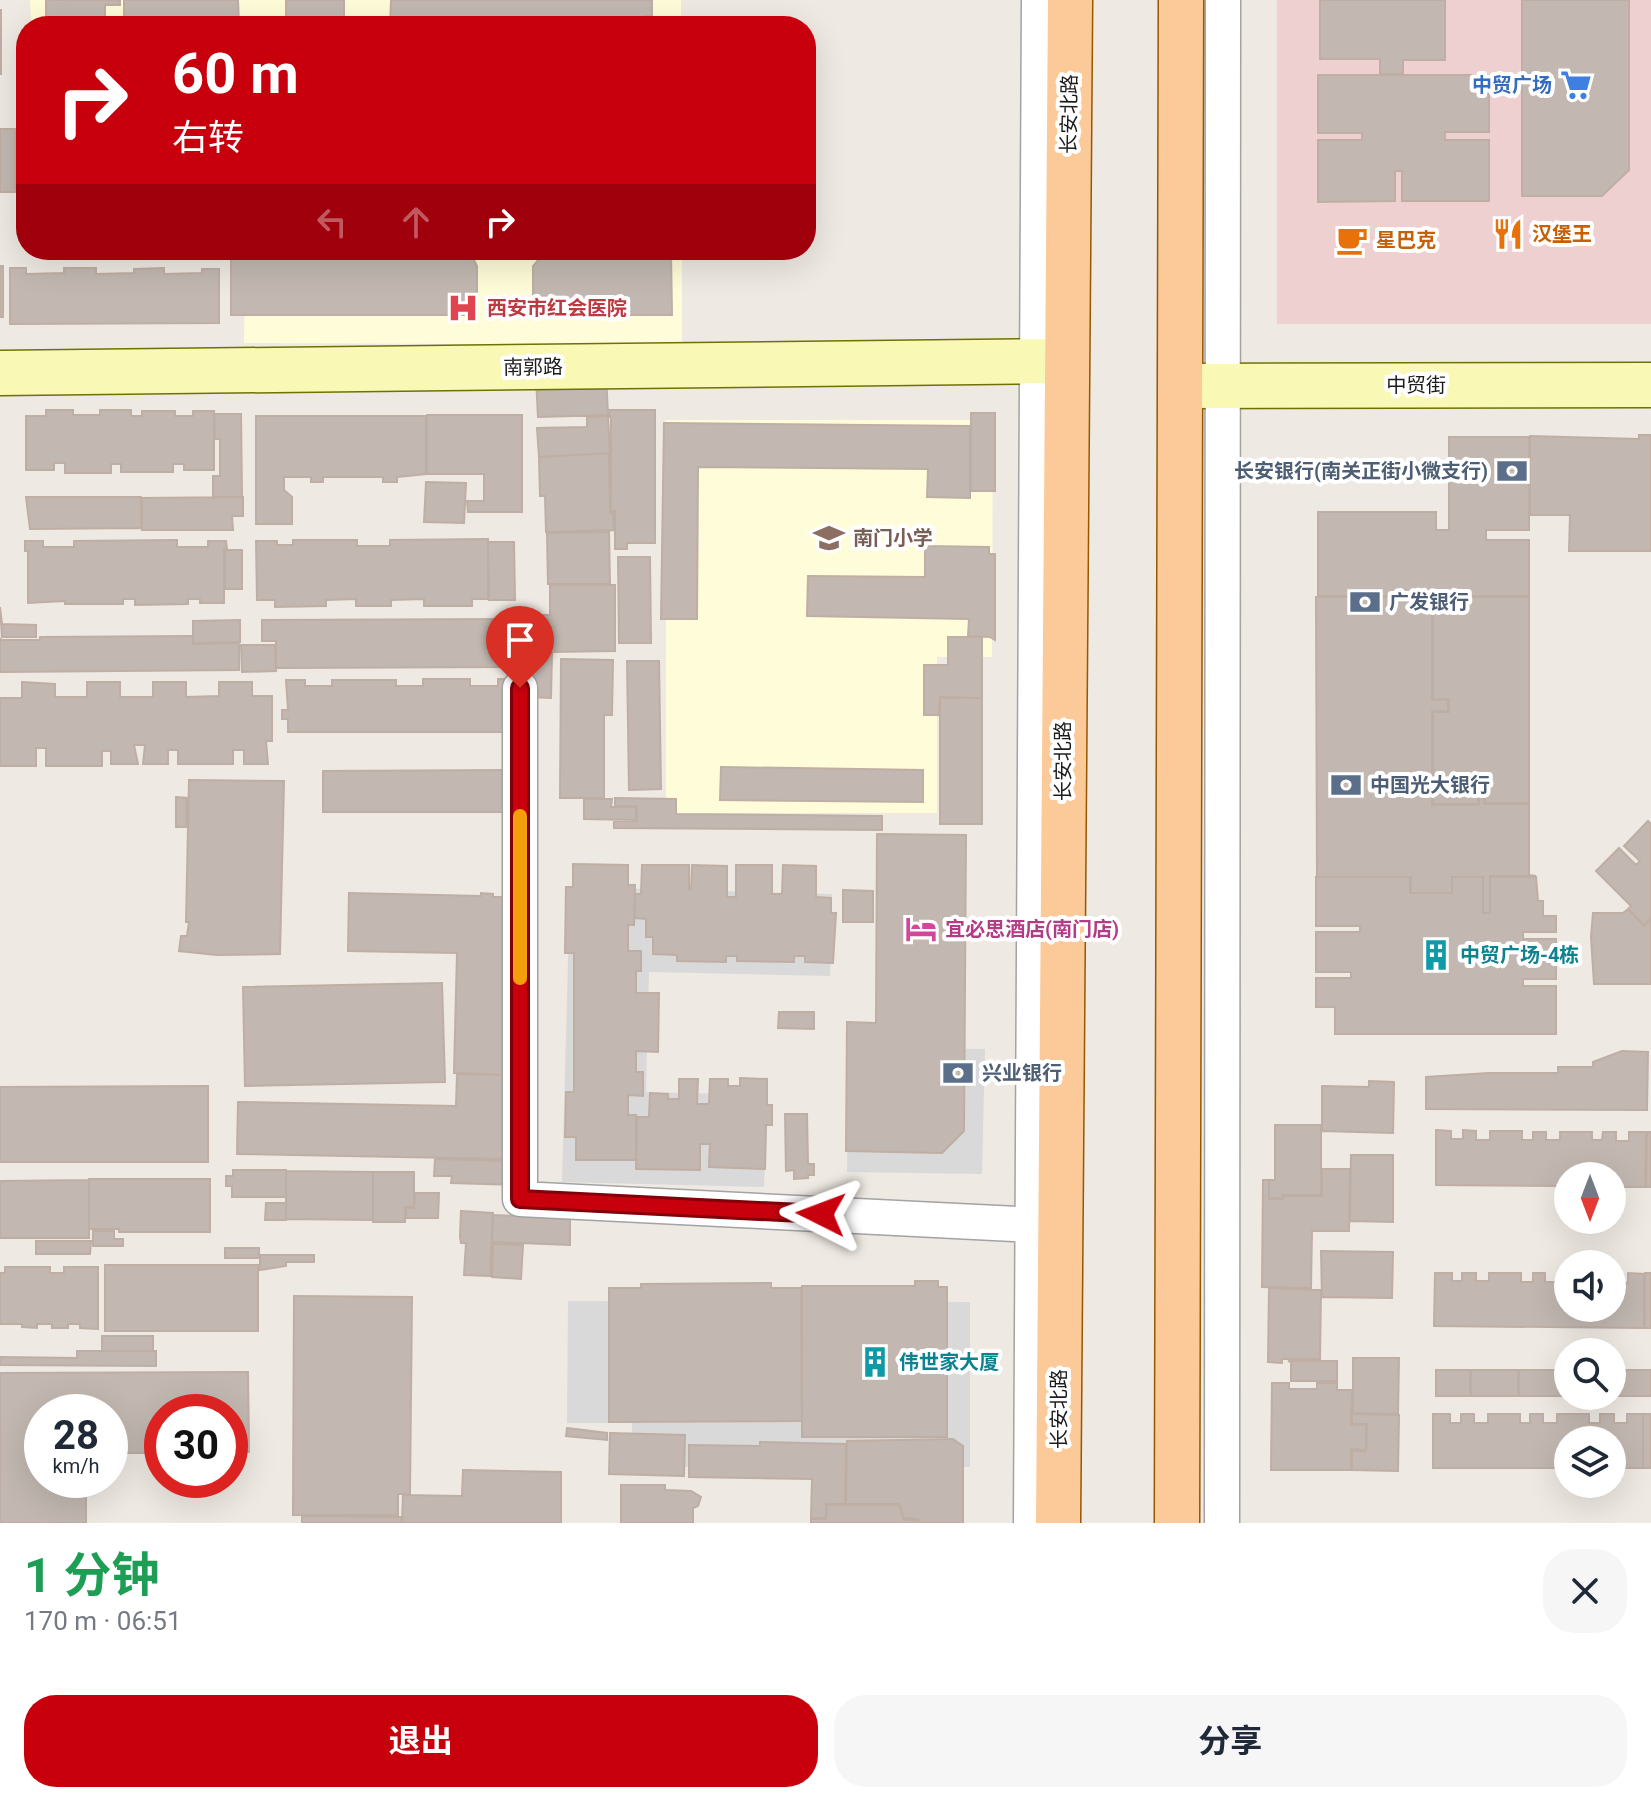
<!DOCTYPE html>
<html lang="zh">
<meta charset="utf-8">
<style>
:root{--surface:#fff;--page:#f6f6f7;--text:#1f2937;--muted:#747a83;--accent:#c8000e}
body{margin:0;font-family:Roboto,"Noto Sans SC",sans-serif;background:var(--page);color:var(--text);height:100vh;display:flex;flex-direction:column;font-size:30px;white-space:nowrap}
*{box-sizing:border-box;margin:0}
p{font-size:26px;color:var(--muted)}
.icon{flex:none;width:44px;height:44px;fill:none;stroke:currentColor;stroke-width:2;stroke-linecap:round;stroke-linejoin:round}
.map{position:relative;height:1523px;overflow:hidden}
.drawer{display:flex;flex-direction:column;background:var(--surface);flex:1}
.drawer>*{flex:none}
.top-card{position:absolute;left:16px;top:16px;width:800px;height:244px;border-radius:32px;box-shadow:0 8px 32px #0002;background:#c8000e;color:#fff;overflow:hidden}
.needle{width:52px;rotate:180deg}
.fabs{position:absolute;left:1554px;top:1162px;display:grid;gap:16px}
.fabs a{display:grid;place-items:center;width:72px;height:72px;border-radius:50%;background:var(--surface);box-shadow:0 8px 32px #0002;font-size:40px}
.speed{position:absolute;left:24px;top:1394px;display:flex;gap:16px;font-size:40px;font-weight:700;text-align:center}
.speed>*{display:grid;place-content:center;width:104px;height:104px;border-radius:50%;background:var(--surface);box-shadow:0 8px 32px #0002;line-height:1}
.speed small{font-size:20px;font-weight:400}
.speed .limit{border:12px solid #d22;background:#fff;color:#111}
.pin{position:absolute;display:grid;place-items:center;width:68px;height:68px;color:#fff;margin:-82px -34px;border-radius:50% 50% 50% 0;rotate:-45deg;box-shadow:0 0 8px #0007}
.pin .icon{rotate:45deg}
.me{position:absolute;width:88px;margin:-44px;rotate:273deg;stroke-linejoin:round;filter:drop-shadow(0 0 6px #0008)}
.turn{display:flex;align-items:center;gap:28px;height:168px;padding:0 24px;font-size:36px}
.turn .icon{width:104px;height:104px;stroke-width:2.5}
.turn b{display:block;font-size:56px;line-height:68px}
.lanes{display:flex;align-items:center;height:76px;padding:0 24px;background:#0003;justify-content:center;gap:40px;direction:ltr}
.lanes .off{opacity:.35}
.round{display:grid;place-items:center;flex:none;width:84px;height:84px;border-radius:32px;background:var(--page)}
.summary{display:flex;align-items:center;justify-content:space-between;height:136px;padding:0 24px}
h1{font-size:48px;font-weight:700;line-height:60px;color:#1e9e55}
.cta{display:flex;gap:16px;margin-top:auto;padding:16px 24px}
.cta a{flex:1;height:92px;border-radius:32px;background:var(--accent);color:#fff;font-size:32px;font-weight:700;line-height:92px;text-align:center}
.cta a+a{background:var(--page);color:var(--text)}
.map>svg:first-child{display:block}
.residential{fill:#dad9d9}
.commercial{fill:#efd0d1}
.education{fill:#fffcd9}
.building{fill:#c2b8b1;stroke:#bfaea4;stroke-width:2}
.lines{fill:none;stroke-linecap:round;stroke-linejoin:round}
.street-casing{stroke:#a3a3a3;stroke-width:37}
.secondary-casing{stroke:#6e7204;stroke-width:47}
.primary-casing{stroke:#945800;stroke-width:47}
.street{stroke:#fff;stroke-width:34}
.secondary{stroke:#f9f8b4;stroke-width:44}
.primary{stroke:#fcca98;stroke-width:44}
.route-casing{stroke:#820009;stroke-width:20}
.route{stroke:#c8000e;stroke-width:14}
.slow{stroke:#f59e0b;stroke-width:14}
.labels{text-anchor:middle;stroke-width:8;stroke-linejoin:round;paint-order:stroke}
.shop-label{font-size:20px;font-weight:bold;fill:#366cbe;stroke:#fff;text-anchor:end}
.street-label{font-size:20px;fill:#1c1c1c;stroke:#fff}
.food-label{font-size:20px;font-weight:bold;fill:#c56008;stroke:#fff;text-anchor:start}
.health-label{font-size:20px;font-weight:bold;fill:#be3a42;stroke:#fff;text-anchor:start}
.service-label{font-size:20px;font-weight:bold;fill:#4e5e75;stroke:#fff;text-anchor:start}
.education-label{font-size:20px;font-weight:bold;fill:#785e54;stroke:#fff;text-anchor:start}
.hotel-label{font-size:20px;font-weight:bold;fill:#b23c85;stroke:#fff;text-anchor:start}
.culture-label{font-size:20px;font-weight:bold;fill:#0d838f;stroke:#fff;text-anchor:start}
</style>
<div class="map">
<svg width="1651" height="1523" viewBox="0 0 1651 1523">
<rect width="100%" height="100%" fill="#eee9e2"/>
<path class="residential" d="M570,887L832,894L830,976L649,972L646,1092L767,1095L764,1187L562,1182Z
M848,1047L985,1049L982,1174L847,1172Z
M568,1301L970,1302V1467H632V1423H567Z"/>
<path class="commercial" d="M1277,0H1651V324H1277Z"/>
<path class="education" d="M30,0H681V26H31Z
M299,250H682V345L244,343L245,271L300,273Z
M666,420H993L992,657H937V813H666Z"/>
<path class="building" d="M46,0H120V5H105V26H46Z
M124,0H238L239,26H124Z
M286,0H344V26H286Z
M391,0H652V16H644V26H390Z
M1320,0H1445V60H1403V74H1380V59H1320Z
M1522,0H1629V170L1602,196H1522Z
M0,10H1V74H0Z
M646,18H660V26H646Z
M1318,75H1489V132H1445V140H1489V201H1402V171H1395V201L1318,202V140H1362V133H1318Z
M0,129H15V192H0Z
M662,251L671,252L672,315H533V266L544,253Z
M231,252L465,254L472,256L477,266V315H231Z
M0,266H3V317H0Z
M10,268H26V274L64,273V268H96V274L134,273V269L164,268V274L202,273V269H219V323L10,324Z
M606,375L608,415L538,417L536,377Z
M46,410H73V415H100V410H131V416H142V411H175V416H193V411H214V470H184V464H173V472H121V464H111V473H65V463H54V470H26V416H46Z
M609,410H655V543H627V549H615V511H611V417H609Z
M971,413H995V491H971Z
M214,414H241L242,497H213V476H220V439H215Z
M427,415H522V512H468L467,501H484V474H427Z
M256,416H426V474L397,477V482H383V477H323V482H311V477H284V490L292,497V524H256Z
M608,416L610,453L539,457L537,428L587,427V417Z
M664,423L970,426V498L927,497L928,469L698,467L697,619H661Z
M1639,435H1651V551H1569L1570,515H1530V436L1639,439Z
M1449,437H1529V530H1486V540H1529V596H1318V512H1436V530H1449Z
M609,453L610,513L613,512L614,530L546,532L545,496H540L539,457Z
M426,482L466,483L464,523L424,522Z
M26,497H141V528L30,529Z
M243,497V516H232L233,530H142V498Z
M609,532L610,584H548L547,533Z
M488,539V599H472V606H424V599L391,600V606H356V599L326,600V606L275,607V600H257L256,541H277V545H293V540H357V546H390V540Z
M177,540V547H208V541H226L227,549H224V603H200V599H188V604L135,605V599H123V604H65V601L28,603V551H25V541H43V547H74V541Z
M488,542H514L515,600H489Z
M925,546L989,547V554H995V640L990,637L968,636L969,619L807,616L808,576L925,577Z
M225,550H242V589H225Z
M618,557H650L651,643H619Z
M550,585H615V651L550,652V647H534V615H550Z
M1316,597H1432V700H1448V711H1432V805H1479V792H1484V804H1529V875L1536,876H1490V913H1483V877H1452V893H1411V877H1317Z
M1433,597H1529V803H1485V791H1478V804H1433V712H1449V699H1433Z
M0,607L2,624L36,625V637H2Z
M520,619V648H527V667L276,668V641H262V620Z
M240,620V642L193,643V621Z
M193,636V644L239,643V670L0,672V638L1,640H40V637Z
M948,637H982V698L940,697L939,715H924V665H948Z
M241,645H275L276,671L242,672Z
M530,653H552L551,698L530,697Z
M561,659L613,660L612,715H604V798H560Z
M627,661H659L661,789L629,790Z
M423,679H470V686H498V679H517L515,732H288V719H282V710H288L286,680H305V686H332V680H396V686H423Z
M22,682L55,684V697H87V682H120V697H153V682H186V697L219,696V682H252V696H272V741H266L268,764H244V750H233V764H178V750H168V764H143L145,745H134L138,764H111V751H102V766H46V748H36V766H0V698H22Z
M940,698H982V824H940Z
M721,767L923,770V802L720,800Z
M514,770V812H323V771Z
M189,780L284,781L280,954L217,955L179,951L181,936H187L189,922H186Z
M176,797L187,798L186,827H176Z
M615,798L676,799V814L882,816V830L614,828V821H637V806H615Z
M584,799H612L611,807H636V820L584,819Z
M1648,821L1651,824V918L1644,925L1628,909L1631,906L1596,871L1619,848L1636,865L1640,861L1624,846Z
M877,834L966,835L964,1131L942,1153L846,1151L847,1022L876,1023Z
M573,864L628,865V885H635L634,925H628V951H641V971H636V993H659L658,1052L636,1051V1072H643V1096L628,1095V1115H636V1160H576V1137H565L566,1092H574V953H565L566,887H573Z
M642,865H689V890H691L692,865L727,866V897H736V865H772V894H782L783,865L816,866V897L831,898V913H836L833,963L805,962V956H794V962L737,961V956H726V962L677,961V955L653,954V937H646V919L635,918V894H641Z
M1316,877H1410V893H1452V877H1483V913H1490V877H1536L1538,901H1543V916H1556V932H1523V939H1556V979H1523V986H1556V1034H1335V1007H1316V978H1351V972H1316V932H1360V926H1316Z
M843,890L873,891V922H843Z
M349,893L481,896V893L493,894V897H511L507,1075L454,1073L457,953L348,951Z
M1628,909L1644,926L1651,919V984H1594L1591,937L1593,913H1623Z
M442,983L445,1082L245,1086L243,987Z
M779,1012H814V1029L778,1028Z
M1622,1051L1648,1052L1647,1110L1426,1109V1077L1489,1073H1558V1067H1593V1062Z
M457,1074L517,1075L506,1159L237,1154L238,1102L456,1106Z
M740,1078L767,1079V1105H772V1125H766L765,1169L709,1167L710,1144H700V1170L636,1169L637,1117H649L650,1093L668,1094V1099H679V1079H698L697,1104H709L710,1079H728V1086H740Z
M1369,1081L1394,1082L1393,1133L1322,1131V1086L1369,1087Z
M208,1086V1162H0V1087Z
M785,1114H807L808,1164H814V1175H808V1178L794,1179V1170L786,1171Z
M1275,1125H1321V1195H1282V1198H1269V1180H1275Z
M1436,1130L1451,1131V1139H1463V1130L1476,1131V1140H1490V1131H1522V1140H1533V1132H1546V1140H1560V1132H1592V1140H1602L1603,1132H1616V1141H1629V1132H1646L1645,1187H1612V1176H1568V1186L1436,1185Z
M1647,1132H1651V1187H1646Z
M1351,1155H1393V1222L1350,1221Z
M435,1159L506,1161L521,1185L451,1183L452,1176H434Z
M1322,1169H1350L1349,1231H1312L1311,1288L1262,1287L1263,1180H1269V1199H1283V1196H1322Z
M233,1170H286V1197H232V1186H226V1176H233Z
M286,1171L373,1172V1220L286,1219Z
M373,1172H414V1207H405V1222H373Z
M89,1179H210V1232H119V1229H89Z
M89,1180V1238H0V1181Z
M415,1193H439L438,1218H406V1208H414Z
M266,1203H286V1220H265Z
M461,1211L493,1213L490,1276L464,1275L466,1243H461L460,1237Z
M493,1215L570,1218V1245L492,1242Z
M93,1231H114V1239H123V1246H93Z
M36,1241H91L90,1254H36Z
M493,1244L523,1245L521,1279L492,1277Z
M225,1248H259V1258H225Z
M1321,1251L1393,1252L1392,1298L1322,1297Z
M260,1255H314V1262H286V1266L260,1270Z
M105,1265H258V1331H105Z
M5,1267H50V1273H64V1267H98V1329L80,1328V1324H68V1328H52V1324H37V1328L22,1327V1324H0V1273H5Z
M1435,1273H1452V1281H1462V1273H1476V1281H1489V1273H1521V1282H1533V1273H1545V1282H1559V1273H1568V1308H1612V1274H1614V1282L1628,1283V1273L1644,1274V1328L1434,1326Z
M1645,1273H1651V1328H1645Z
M915,1281H938V1287H947V1437H802V1286H915Z
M771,1283V1288H801L802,1421L609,1422V1288H641V1284Z
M1269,1288L1321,1290L1320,1359H1282V1363L1268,1362Z
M294,1296L412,1297L410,1494H398V1515H293Z
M102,1336H153V1351H102Z
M77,1351H156V1366L0,1365V1357L77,1358Z
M1353,1358H1399L1398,1414L1353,1413Z
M1288,1361H1337V1381H1291V1362Z
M1436,1370H1470V1396H1436Z
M1471,1370H1518V1396H1471Z
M1519,1370H1568V1396H1599H1519Z
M1612,1370H1651V1396H1600H1612Z
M248,1372L249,1452H230V1412H162V1453H110V1412H42V1480H86V1523H0V1373Z
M1272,1383H1289V1389H1317V1383H1337V1390H1352L1351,1425H1366V1450L1351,1449V1470H1271Z
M1352,1414L1399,1415L1398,1471L1352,1470V1451H1366L1367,1424H1352Z
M1433,1414H1450V1423H1461V1414H1474V1423H1488V1414H1520V1423H1530V1414H1543V1423H1557V1414H1589V1423H1600V1414H1614V1423H1627V1414H1643V1468H1612V1440H1568V1468H1433Z
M1643,1414H1651V1468H1643Z
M567,1428L607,1433V1440L566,1436Z
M610,1433L685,1435L684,1476L609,1474Z
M953,1439L963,1446V1523H918V1519L904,1518L899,1504H846L847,1441Z
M760,1442L846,1444L845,1504H826V1518H811L812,1479L689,1477V1445L760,1446Z
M463,1470L561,1472V1523H402L403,1495L462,1496Z
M621,1485H665V1490L691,1491L701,1497L698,1506L693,1508V1523H621Z
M827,1505H899L904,1520H918L917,1523H811V1519H826Z
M302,1516L401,1517V1523H302Z"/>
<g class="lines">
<defs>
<path id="street" d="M520,688V1199L1055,1226
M1031,1523L1039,0
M1222,1523L1223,0"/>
<path id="secondary" d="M0,373L1065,361
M1181,386L1651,385"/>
<path id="primary" d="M1058,1523L1070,0
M1177,1523L1181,0"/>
</defs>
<use href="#street" class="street-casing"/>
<use href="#secondary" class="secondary-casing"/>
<use href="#primary" class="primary-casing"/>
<use href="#street" class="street"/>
<use href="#secondary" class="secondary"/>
<use href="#primary" class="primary"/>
</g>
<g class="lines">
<defs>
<path id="route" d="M520,688V1199L821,1214"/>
</defs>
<use href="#route" class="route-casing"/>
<use href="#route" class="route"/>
<path class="slow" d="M520,816V978"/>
</g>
<defs>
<symbol id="supermarket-bare" viewBox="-9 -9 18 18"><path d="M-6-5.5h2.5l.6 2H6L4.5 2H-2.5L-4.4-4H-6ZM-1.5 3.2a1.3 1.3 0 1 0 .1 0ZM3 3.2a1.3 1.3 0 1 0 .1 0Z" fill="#3f7fe0" stroke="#fff" stroke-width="2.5" paint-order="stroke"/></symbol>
<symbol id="restaurant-bare" viewBox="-9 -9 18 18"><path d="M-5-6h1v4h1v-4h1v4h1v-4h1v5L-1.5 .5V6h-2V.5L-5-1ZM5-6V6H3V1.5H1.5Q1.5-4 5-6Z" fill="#e8710a" stroke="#fff" stroke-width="2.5" paint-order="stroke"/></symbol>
<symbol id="cafe-bare" viewBox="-9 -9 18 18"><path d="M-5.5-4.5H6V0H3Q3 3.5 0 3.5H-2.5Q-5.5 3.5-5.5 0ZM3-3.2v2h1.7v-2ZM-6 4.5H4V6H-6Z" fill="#e8710a" stroke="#fff" stroke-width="2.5" paint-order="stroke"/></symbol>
<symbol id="hospital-bare" viewBox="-9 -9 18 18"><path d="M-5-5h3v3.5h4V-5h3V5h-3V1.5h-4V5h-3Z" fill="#e0444e" stroke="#fff" stroke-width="2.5" paint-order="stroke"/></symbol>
<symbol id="bank-bare" viewBox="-9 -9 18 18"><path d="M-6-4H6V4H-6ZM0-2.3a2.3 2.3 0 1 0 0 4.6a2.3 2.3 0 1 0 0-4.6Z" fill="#5c6f8a" stroke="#fff" stroke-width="2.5" paint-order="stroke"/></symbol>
<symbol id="school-bare" viewBox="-9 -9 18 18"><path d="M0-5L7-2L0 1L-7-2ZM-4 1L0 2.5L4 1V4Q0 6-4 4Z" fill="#8d6e63" stroke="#fff" stroke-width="2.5" paint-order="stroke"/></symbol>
<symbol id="hotel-bare" viewBox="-9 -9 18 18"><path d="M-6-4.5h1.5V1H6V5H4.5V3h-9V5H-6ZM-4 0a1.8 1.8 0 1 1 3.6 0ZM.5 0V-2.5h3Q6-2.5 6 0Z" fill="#d1479c" stroke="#fff" stroke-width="2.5" paint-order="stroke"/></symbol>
<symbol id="building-bare" viewBox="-9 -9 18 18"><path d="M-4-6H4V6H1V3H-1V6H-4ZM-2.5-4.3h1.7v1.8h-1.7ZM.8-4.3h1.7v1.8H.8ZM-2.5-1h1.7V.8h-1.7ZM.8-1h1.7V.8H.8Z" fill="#0f9aa8" stroke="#fff" stroke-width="2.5" paint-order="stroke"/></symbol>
</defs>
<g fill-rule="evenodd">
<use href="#supermarket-bare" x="1554" y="63" width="44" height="44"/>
<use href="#restaurant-bare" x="1486" y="212" width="44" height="44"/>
<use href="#cafe-bare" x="1330" y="218" width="44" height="44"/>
<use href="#hospital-bare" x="441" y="286" width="44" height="44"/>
<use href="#bank-bare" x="1490" y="449" width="44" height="44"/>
<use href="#school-bare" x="807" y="516" width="44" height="44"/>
<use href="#bank-bare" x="1343" y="580" width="44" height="44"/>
<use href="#bank-bare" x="1324" y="763" width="44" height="44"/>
<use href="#hotel-bare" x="899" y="907" width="44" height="44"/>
<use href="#building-bare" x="1414" y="933" width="44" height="44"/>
<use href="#bank-bare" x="936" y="1051" width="44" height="44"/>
<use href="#building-bare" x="853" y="1340" width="44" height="44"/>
</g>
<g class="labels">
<g class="shop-label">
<text x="1552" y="92">中贸广场</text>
</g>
<g class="street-label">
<text transform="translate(1069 114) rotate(-89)" y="7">长安北路</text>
<text transform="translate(533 367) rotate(-1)" y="7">南郭路</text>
<text x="1416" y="392">中贸街</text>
<text transform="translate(1063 761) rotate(-90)" y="7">长安北路</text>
<text transform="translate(1059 1409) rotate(-90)" y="7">长安北路</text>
</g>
<g class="food-label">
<text x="1532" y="241">汉堡王</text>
<text x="1376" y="247">星巴克</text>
</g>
<g class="health-label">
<text x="487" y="315">西安市红会医院</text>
</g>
<g class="service-label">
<text x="1488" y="478" text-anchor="end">长安银行(南关正街小微支行)</text>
<text x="1389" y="609">广发银行</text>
<text x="1370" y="792">中国光大银行</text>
<text x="982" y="1080">兴业银行</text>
</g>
<g class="education-label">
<text x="853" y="545">南门小学</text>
</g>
<g class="hotel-label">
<text x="945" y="936">宜必思酒店(南门店)</text>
</g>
<g class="culture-label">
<text x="1460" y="962">中贸广场-4栋</text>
<text x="899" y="1369">伟世家大厦</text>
</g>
</g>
</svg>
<div class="fabs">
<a><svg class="needle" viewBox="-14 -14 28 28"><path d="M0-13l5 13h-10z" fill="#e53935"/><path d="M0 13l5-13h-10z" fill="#747a83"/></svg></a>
<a><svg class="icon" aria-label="sound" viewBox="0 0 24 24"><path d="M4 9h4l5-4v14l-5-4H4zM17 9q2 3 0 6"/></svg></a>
<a><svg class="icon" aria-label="search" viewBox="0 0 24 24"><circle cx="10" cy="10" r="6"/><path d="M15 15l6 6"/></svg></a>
<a><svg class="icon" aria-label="layers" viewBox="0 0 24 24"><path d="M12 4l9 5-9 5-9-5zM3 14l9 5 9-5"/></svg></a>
</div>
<div class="speed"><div>28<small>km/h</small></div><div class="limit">30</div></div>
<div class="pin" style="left:520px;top:688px;background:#d93025"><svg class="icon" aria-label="arrive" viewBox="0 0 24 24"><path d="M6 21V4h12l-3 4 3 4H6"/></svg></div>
<svg class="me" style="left:821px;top:1214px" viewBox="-20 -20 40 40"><path d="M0-17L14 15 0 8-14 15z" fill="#c8000e" stroke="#fff" stroke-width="4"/></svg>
<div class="top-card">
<div class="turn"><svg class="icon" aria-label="right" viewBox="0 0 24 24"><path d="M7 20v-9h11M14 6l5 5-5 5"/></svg><div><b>60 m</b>右转</div></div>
<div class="lanes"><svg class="icon off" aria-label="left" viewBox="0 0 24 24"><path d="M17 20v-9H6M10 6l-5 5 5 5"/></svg><svg class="icon off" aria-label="ahead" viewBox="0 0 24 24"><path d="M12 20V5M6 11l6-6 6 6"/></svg><svg class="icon" aria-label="right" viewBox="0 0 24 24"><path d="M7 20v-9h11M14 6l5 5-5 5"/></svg></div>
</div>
</div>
<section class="drawer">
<div class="summary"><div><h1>1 分钟</h1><p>170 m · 06:51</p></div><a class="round"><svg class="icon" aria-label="close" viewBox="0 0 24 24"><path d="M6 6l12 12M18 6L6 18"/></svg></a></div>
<div class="cta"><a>退出</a><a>分享</a></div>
</section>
